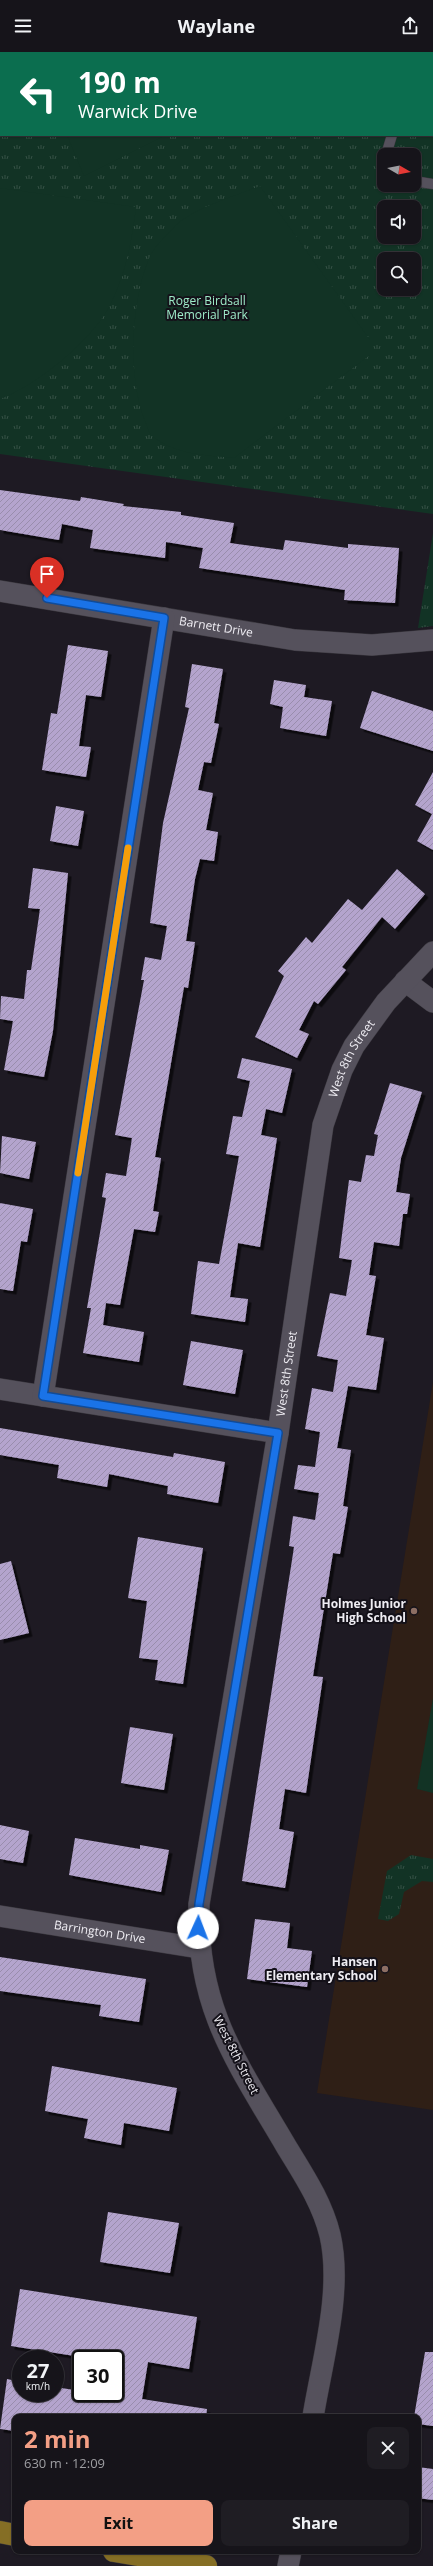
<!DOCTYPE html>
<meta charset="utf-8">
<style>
:root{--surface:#16141a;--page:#1f1d23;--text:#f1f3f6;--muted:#9e9ea2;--line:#353339;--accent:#f39f85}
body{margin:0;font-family:"Open Sans",sans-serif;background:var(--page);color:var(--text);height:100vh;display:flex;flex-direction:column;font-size:15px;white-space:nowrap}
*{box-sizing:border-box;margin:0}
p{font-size:13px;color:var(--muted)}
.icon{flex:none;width:22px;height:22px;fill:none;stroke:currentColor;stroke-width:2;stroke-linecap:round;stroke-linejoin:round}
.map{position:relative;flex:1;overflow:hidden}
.drawer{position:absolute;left:12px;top:2362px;width:409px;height:140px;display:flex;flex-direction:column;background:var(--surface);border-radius:8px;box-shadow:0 1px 3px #0004,0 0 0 1px var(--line)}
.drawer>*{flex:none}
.guide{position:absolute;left:0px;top:0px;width:433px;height:84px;box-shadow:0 1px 3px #0004,0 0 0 1px var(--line);background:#0b6e4f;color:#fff;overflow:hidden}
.needle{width:26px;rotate:99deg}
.tools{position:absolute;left:377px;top:96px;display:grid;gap:8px}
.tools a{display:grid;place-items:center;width:44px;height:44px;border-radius:8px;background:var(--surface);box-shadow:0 1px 3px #0004,0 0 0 1px var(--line);font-size:20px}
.speed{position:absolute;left:12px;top:2298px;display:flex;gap:8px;font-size:20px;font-weight:700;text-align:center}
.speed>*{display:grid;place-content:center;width:52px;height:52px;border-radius:50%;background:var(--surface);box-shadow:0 1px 3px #0004,0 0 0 1px var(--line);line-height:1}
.speed small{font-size:10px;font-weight:400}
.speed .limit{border:2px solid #111;border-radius:6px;background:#fff;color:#111}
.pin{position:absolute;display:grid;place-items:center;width:34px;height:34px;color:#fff;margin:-41px -17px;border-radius:50% 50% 50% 0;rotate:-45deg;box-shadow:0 0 4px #0007}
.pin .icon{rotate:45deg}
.me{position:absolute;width:44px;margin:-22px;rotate:2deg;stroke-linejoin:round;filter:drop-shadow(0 0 3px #0008)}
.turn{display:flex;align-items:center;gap:14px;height:84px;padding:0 12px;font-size:18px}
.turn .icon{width:52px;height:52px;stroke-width:2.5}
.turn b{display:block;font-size:28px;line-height:34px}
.round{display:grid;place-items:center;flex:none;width:42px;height:42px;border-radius:8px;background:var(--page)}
.overview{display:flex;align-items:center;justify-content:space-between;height:68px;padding:0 12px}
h1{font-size:24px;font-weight:700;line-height:30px;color:var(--accent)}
.button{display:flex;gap:8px;margin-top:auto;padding:8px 12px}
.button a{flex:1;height:46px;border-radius:8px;background:var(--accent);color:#111;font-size:16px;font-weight:700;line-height:46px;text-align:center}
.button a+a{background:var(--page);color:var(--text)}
header{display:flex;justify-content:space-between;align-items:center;height:52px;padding:0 12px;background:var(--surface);font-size:18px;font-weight:700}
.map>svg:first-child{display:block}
.education{fill:#2f1f16}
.grass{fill:url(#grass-tufts);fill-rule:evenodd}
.pitch{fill:#123325}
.building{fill:url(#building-hatch);filter:url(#shadow)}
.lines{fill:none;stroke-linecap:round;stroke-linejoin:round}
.service-casing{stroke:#3b383f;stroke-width:11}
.minor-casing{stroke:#3b383f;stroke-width:22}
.primary-casing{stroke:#3b383f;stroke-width:23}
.service{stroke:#55515c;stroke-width:10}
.minor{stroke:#55515c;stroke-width:21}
.primary{stroke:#856e25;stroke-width:22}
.route-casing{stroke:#114b97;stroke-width:10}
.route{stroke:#1a73e8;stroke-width:7}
.slow{stroke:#f59e0b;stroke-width:7}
.education-dot{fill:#8d6e63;stroke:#141119;stroke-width:1.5}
.labels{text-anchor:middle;stroke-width:4;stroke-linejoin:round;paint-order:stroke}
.park-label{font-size:12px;fill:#9debc8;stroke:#141119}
.street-label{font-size:12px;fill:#efedf3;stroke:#141119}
.poi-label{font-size:12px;font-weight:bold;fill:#efedf3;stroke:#141119;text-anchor:end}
</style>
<header><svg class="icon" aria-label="menu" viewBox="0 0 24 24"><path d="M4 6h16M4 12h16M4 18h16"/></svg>Waylane<svg class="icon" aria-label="share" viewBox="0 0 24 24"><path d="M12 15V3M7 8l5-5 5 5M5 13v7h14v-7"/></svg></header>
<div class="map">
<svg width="433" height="2514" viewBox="0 0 433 2514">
<defs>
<pattern id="grass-tufts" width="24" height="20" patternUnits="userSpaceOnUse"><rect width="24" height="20" fill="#123325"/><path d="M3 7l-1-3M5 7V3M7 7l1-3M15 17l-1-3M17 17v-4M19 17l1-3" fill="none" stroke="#355145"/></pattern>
<pattern id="building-hatch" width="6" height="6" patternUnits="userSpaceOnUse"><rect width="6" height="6" fill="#b4a4cd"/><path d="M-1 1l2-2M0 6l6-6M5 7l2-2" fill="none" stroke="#998dac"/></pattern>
<filter id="shadow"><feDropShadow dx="3.5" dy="3.5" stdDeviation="0" flood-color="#0009"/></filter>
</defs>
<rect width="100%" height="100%" fill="#1e1a23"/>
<path class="education" d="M433,1330V2058L317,2041Z"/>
<path class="grass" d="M0,0H433V462L0,402ZM1,1H432V83H1ZM384,103H414V133H384ZM384,155H414V185H384ZM384,207H414V237H384Z
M433,481V574L418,576Z
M411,1803L433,1807V1830L422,1829L404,1840L399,1862L388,1869L378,1867L387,1819Z"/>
<path class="pitch" d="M51,0H325L51,1Z
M67,83H166L84,124Z
M260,134L370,288V303L234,406C206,403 174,403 151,383C148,379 147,373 145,369C127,325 131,245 151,202C156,193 168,182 175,174C194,156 235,144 260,134Z
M0,136L136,155C132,190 125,224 109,255C90,290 37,333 0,347Z
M433,1646V1741L417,1737Z"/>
<path class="building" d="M0,438L80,449L81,445L124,452L123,454L181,460V463L234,471L230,491L283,498L285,488L348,496V492L399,496L395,551L344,548L345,538L199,516L203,496L166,490L165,506L90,496L93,478L62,472L59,488L0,478Z
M68,593L108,599L101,645L86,643L79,694L91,695L86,725L42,718L51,661L57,662Z
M192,612L223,617L214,671L219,672L211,711L204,710L198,738L213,741L206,778L218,780L214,809L200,807L195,827L186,889L195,890L188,936L184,935L155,1105L161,1106L153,1159L159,1160L155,1180L134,1177L120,1253L106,1251L103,1273L144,1280L139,1310L83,1301L91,1256H87L106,1146L102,1145L106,1121L126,1124L132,1086L115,1083L144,928H141L145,905L161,908L167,874L150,871L163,771L189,656L185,655Z
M274,628L306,633L304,645L332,649L326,684L280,676L283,655L270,652Z
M372,639L433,659V699L360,676Z
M433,720V798L417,789L432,762L415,753Z
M56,754L84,759L78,794L50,789Z
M33,816L68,821L53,979L44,1025L4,1018L13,969L0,967L1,944L24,947L27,918H31L40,857L28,856Z
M397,817L425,842L395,877L382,865L342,915L346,918L318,952L314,949L299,978L309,982L297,1006L255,985L284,924L278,919L306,885L312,891L348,847L362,858Z
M242,1006L292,1017L282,1061L266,1057L261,1083L277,1086L260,1195L238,1191L230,1245L248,1247L245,1270L191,1262L198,1209L219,1212L239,1104L226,1102L233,1064L242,1065L250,1029L237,1026Z
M390,1031L422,1040L401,1106L396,1140L410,1142L407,1162H403L399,1194L374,1190L369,1223L376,1224L366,1283L384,1286L376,1338L348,1334L337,1396L351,1398L343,1454L348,1455L340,1502L333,1501L317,1599L313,1624L323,1625L306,1741L285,1737L279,1777L294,1780L285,1836L242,1829L294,1495L289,1494L293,1464L315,1468L319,1441L294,1437L298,1413L315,1415L320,1380L305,1377L312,1336L333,1340L338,1308L317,1304L330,1241L346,1244L352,1208L339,1206L349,1128L361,1130L366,1103L374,1104L378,1083L374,1082Z
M2,1084L36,1090L29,1127L0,1121Z
M0,1151L33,1157L27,1190L21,1189L13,1239L0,1237Z
M191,1289L243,1298L235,1342L183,1333Z
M0,1376L173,1405L174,1401L225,1410L218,1451L167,1442L168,1434L109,1422L107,1435L57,1426L59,1413L0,1403Z
M138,1485L203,1496L183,1632L155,1628L158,1608L139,1606L147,1549L128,1546Z
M11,1509L29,1581L0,1588V1512Z
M130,1675L173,1682L164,1738L121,1731Z
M0,1773L29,1779L23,1811L0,1807Z
M75,1786L140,1797V1793L169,1798L161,1840L69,1823Z
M255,1867L290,1871L287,1896L312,1899L307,1935L247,1927Z
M0,1905L146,1927L139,1970L99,1964L101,1953L0,1939Z
M52,2014L177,2036L169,2079L124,2071L121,2093L84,2086L88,2067L45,2059Z
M108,2160L179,2171L170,2221L100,2210Z
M20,2237L197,2265L189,2317L148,2310L142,2347L207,2357L206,2365H15V2379L0,2377L7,2327L21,2330V2341H55V2335L81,2339V2341H115V2307H94L11,2294Z
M425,2300H433V2374L418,2372V2365H414Z
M418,2415L433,2417V2448L418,2446Z"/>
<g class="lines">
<defs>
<path id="service" d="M417,1L418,0
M0,7L1,0
M386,103L392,83
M384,110V115
M414,129L433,132"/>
<g id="minor">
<path id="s1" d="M0,539L295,588L372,593L433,588"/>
<path d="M405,929L433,950"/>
<path d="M0,1337L278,1381"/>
<path d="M43,1344L164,566"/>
<path id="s2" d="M0,1864L199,1896"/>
<path id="s3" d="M313,2365C322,2309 343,2239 330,2183C322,2150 303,2122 286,2094C236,2009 196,1955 199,1852L278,1381L323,1073L342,1018L354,994L386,950L433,900"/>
<path d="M288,2514L291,2499"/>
</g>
<path id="primary" d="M0,2480L15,2483
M114,2499L206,2514"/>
</defs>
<use href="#service" class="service-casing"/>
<use href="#minor" class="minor-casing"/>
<use href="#primary" class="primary-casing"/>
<use href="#service" class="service"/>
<use href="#minor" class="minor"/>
<use href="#primary" class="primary"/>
</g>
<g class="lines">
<defs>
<path id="route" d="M47,546L164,566L43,1344L278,1381L199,1852L198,1876"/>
</defs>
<use href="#route" class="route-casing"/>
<use href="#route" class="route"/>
<path class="slow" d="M78,1121L128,796"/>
</g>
<g class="education-dot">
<circle cx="414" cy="1559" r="4"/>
<circle cx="385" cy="1917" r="4"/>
</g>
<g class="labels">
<g class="park-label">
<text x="207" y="253">Roger Birdsall<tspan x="207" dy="14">Memorial Park</tspan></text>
</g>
<g class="street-label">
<text dy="4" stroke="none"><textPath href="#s1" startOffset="219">Barnett Drive</textPath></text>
<text dy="4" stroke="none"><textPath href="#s3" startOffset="1407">West 8th Street</textPath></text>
<text dy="4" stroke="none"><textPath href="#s3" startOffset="1083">West 8th Street</textPath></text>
<text dy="4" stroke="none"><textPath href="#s2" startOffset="101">Barrington Drive</textPath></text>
<text transform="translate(236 2003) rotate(63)" y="4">West 8th Street</text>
</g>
<g class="poi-label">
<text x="406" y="1556">Holmes Junior<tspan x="406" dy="14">High School</tspan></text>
<text x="377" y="1914">Hansen<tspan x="377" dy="14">Elementary School</tspan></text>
</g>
</g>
</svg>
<div class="tools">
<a><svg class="needle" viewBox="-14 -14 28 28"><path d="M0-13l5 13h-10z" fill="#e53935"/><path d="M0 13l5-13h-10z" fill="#9e9ea2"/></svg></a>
<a><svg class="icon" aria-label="sound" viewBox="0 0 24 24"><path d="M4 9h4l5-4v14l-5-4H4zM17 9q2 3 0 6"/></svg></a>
<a><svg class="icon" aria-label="search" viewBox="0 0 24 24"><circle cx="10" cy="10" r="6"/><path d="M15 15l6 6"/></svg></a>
</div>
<div class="speed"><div>27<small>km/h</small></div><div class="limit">30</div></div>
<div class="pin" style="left:47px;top:546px;background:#d93025"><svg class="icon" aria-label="arrive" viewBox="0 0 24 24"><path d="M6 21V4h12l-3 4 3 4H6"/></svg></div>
<svg class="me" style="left:198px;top:1876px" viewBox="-20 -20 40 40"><circle r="19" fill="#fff"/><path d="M0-13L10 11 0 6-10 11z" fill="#1a73e8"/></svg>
<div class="guide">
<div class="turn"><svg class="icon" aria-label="left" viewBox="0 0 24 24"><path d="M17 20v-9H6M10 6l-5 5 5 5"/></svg><div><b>190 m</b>Warwick Drive</div></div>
</div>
<section class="drawer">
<div class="overview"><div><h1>2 min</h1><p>630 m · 12:09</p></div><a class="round"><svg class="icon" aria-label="close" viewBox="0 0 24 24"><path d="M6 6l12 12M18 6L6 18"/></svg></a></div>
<div class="button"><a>Exit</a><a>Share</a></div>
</section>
</div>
